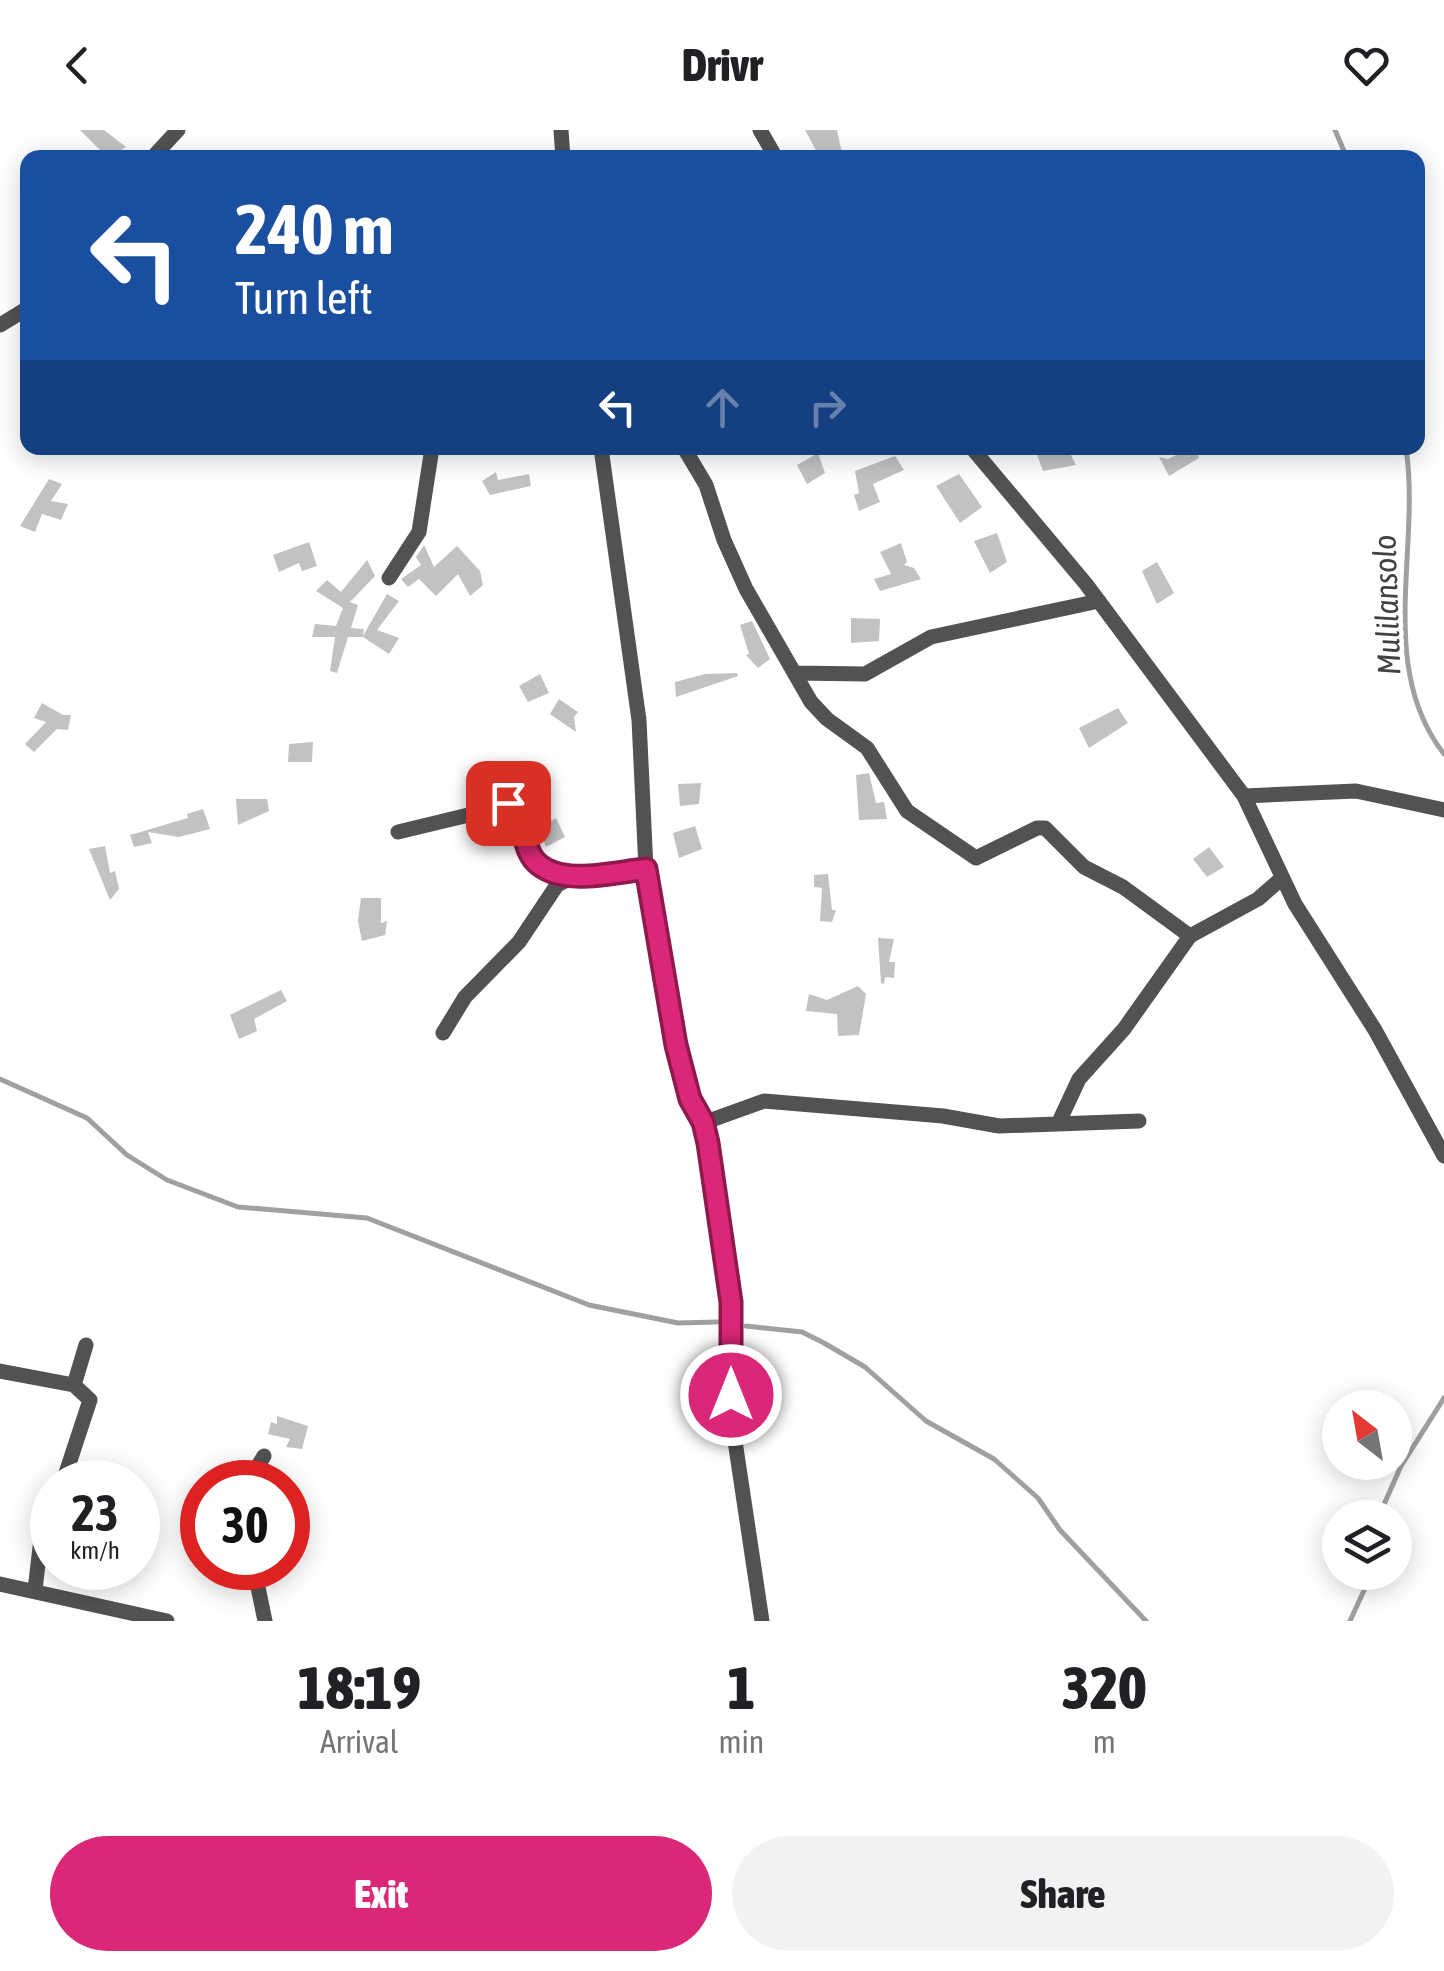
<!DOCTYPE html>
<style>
:root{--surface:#fff;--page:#f2f2f2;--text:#202124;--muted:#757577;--accent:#db2777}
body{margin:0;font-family:"Asap Condensed",sans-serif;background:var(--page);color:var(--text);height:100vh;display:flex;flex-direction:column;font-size:38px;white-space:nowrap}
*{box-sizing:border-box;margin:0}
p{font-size:32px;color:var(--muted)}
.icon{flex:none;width:55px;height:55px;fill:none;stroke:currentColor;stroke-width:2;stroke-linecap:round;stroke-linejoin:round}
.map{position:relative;height:1491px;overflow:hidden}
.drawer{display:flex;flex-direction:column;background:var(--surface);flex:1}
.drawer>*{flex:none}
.guide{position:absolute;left:20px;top:20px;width:1405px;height:305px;border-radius:20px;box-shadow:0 5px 25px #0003;background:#1a4fa0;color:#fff;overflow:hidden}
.needle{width:65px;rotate:329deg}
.controls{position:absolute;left:1322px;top:1260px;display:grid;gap:20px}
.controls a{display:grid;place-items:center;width:90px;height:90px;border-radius:50%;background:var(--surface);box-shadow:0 5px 25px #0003;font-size:50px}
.speed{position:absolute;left:30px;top:1330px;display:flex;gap:20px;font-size:50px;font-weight:700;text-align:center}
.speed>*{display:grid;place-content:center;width:130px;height:130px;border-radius:50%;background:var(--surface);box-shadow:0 5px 25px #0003;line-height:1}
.speed small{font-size:25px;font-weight:400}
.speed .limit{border:15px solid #d22;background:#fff;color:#111}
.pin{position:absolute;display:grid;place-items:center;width:85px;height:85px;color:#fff;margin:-42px;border-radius:20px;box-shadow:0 5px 15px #0006}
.me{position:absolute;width:110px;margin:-55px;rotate:0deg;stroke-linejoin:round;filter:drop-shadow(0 0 8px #0008)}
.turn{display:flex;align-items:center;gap:35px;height:210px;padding:0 50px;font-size:45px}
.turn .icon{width:130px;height:130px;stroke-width:2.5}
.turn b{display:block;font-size:70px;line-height:85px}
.lanes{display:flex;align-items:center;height:95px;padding:0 50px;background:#0003;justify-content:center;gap:50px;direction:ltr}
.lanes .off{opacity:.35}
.eta{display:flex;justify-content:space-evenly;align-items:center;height:170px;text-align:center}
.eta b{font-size:60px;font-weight:800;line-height:70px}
.action{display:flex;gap:20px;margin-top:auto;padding:20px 50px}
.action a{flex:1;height:115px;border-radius:60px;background:var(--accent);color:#fff;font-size:40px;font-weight:800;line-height:115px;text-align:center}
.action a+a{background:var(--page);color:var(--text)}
header{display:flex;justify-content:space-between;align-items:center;height:130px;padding:0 50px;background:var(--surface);font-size:45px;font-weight:800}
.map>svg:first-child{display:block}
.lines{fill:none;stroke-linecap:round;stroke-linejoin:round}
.stream{stroke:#a0a0a0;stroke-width:5}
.building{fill:#c2c2c2}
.minor{stroke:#525252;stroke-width:15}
.route-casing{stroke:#8e194d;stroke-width:25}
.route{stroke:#db2777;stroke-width:18}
.labels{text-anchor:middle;stroke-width:9;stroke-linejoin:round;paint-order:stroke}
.water-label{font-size:32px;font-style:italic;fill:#414141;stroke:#fff}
</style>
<header><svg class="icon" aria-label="back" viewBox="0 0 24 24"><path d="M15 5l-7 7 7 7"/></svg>Drivr<svg class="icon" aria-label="heart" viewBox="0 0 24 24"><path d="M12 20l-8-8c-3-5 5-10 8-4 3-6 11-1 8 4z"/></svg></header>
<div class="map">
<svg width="1444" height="1491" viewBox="0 0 1444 1491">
<rect width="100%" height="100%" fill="#fff"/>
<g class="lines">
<path class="stream" d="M1335,0L1347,28
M1406,318C1421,418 1376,537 1444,624
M0,949L87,988L127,1025L167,1050L238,1077L367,1088L589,1175L678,1193L718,1192
M746,1196L802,1202L824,1213L865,1237L926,1291L994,1329L1038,1368L1060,1400L1146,1491
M1378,1388L1401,1336L1444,1268
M1350,1491L1366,1456L1368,1442"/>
</g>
<path class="building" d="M80,0H104L126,17L108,28Z
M805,0H837L843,28H820Z
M1191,318H1197L1199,328L1169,346L1159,327L1168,329Z
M1068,319L1076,335L1043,341L1037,325Z
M818,323L825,343L807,354L797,335Z
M895,326L904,340L873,354L880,372L859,381L854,365L859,363L855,341Z
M496,342L498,350L529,344L531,356L490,365L482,351Z
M959,344L982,377L960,393L936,356Z
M49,349L62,354L51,371L68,374L61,390L42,384L35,402L20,396Z
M997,403L1007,432L990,443L974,411Z
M309,412L317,436L302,441L299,433L279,442L273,425Z
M901,413L907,432L904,435L914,438L921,449L880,461L874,449L891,444L880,422Z
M424,415L434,437L457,416L480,441L483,455L470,466L458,444L436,466L419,449L408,457L401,449L421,435L416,427Z
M367,430L375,446L350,472L358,475L351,498L364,499L363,506L387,464L399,471L377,500L399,508L389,524L363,507H348L337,543L330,541L335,507H312L315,494L336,496L343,478L316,461L327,450L341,462Z
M1157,432L1174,463L1157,474L1142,441Z
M851,488L880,489L879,511L851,513Z
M752,491L770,529L758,538L746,525L749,524L740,495Z
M737,543L738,546L676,567L675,552L705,544Z
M540,544L549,563L528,572L519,556Z
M559,569L578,582L574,587L576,602L550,584Z
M42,573L63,585H71L68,600L57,599L34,622L25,614L46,592L34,588Z
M1118,578L1128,593L1089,618L1079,598Z
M313,612L312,632H288L289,614Z
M869,643L876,673L884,672L887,689L859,690L856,645Z
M701,653L699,674L680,676L678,654Z
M236,669H267L269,681L238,695Z
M203,679L210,699L179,707L148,702L152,713L134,717L130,705L188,688L187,684Z
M556,688L565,707L546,717L538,698Z
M695,696L702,719L679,728L673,703Z
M105,716L110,743L115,741L119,759L110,770L89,719Z
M1209,717L1224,737L1207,747L1193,729Z
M828,744L832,780H836L832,792L820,791L822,758L814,757V745Z
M361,768H381V793L387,791L385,805L362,811L358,791Z
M878,808L894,809L889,832H895L894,848L885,847L884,854L881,853Z
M858,856L866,864L859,905L838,906L837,884L806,881L809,864L827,870Z
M281,860L287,871L254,889L257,901L239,909L230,885Z
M277,1286L308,1296L302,1319L286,1317L290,1309L268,1304L271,1292L277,1294Z"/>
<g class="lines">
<path class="minor" d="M561,0L563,28
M760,0L776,28
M152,28L178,0
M0,195L28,178
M601,318L639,590L646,739L676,915L690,969L703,993L708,1013L731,1173L732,1291L762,1491
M684,318L706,355L724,410L746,459L811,572L827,589L867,618L907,681L976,728L1037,698H1045L1084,737L1123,757L1190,806
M972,318L1086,454L1244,666L1295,774L1375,900L1444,1026
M389,448L419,402L432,318
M795,543L865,544L931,507L1099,471
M1244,666L1356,661L1444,680
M398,702L514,674L533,730L570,747
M443,903L465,867L519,812L557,755L577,745L646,739
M703,993L764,971L943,986L999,996L1139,991
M1058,994L1079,949L1124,899L1190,806L1258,769L1282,748
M0,1241L74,1255L90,1270L63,1352
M74,1255L86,1215
M248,1352L264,1326
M254,1438L265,1491
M0,1454L167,1491
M35,1460L42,1400L52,1369"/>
</g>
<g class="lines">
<defs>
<path id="route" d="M508,673L518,678C522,693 524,720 536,732C561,757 614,742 646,739L676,915L690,969L703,992L708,1013L731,1172V1265"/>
</defs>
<use href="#route" class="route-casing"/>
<use href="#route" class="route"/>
</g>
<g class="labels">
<g class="water-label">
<text transform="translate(1387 475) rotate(-92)" y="11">Mulilansolo</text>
</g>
</g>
</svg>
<div class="controls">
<a><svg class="needle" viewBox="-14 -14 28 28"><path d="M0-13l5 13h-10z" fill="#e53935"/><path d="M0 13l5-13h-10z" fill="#757577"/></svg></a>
<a><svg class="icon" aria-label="layers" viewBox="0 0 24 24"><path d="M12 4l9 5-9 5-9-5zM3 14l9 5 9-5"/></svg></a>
</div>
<div class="speed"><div>23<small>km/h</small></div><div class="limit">30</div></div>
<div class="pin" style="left:508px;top:673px;background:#d93025"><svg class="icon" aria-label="arrive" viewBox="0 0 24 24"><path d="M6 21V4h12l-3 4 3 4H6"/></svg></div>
<svg class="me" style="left:731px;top:1265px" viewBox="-20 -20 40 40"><circle r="17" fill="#db2777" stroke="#fff" stroke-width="3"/><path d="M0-11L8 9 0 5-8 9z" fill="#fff"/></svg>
<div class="guide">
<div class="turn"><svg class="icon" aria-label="left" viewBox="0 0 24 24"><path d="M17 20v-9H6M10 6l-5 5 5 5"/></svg><div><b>240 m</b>Turn left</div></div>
<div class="lanes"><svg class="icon" aria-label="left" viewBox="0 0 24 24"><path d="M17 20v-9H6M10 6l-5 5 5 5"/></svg><svg class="icon off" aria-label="ahead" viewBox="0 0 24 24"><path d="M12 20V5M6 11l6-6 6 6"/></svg><svg class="icon off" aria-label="right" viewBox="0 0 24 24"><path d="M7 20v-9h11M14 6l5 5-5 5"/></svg></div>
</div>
</div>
<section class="drawer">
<div class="eta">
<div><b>18:19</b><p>Arrival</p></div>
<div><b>1</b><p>min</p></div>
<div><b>320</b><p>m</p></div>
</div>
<div class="action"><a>Exit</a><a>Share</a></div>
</section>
